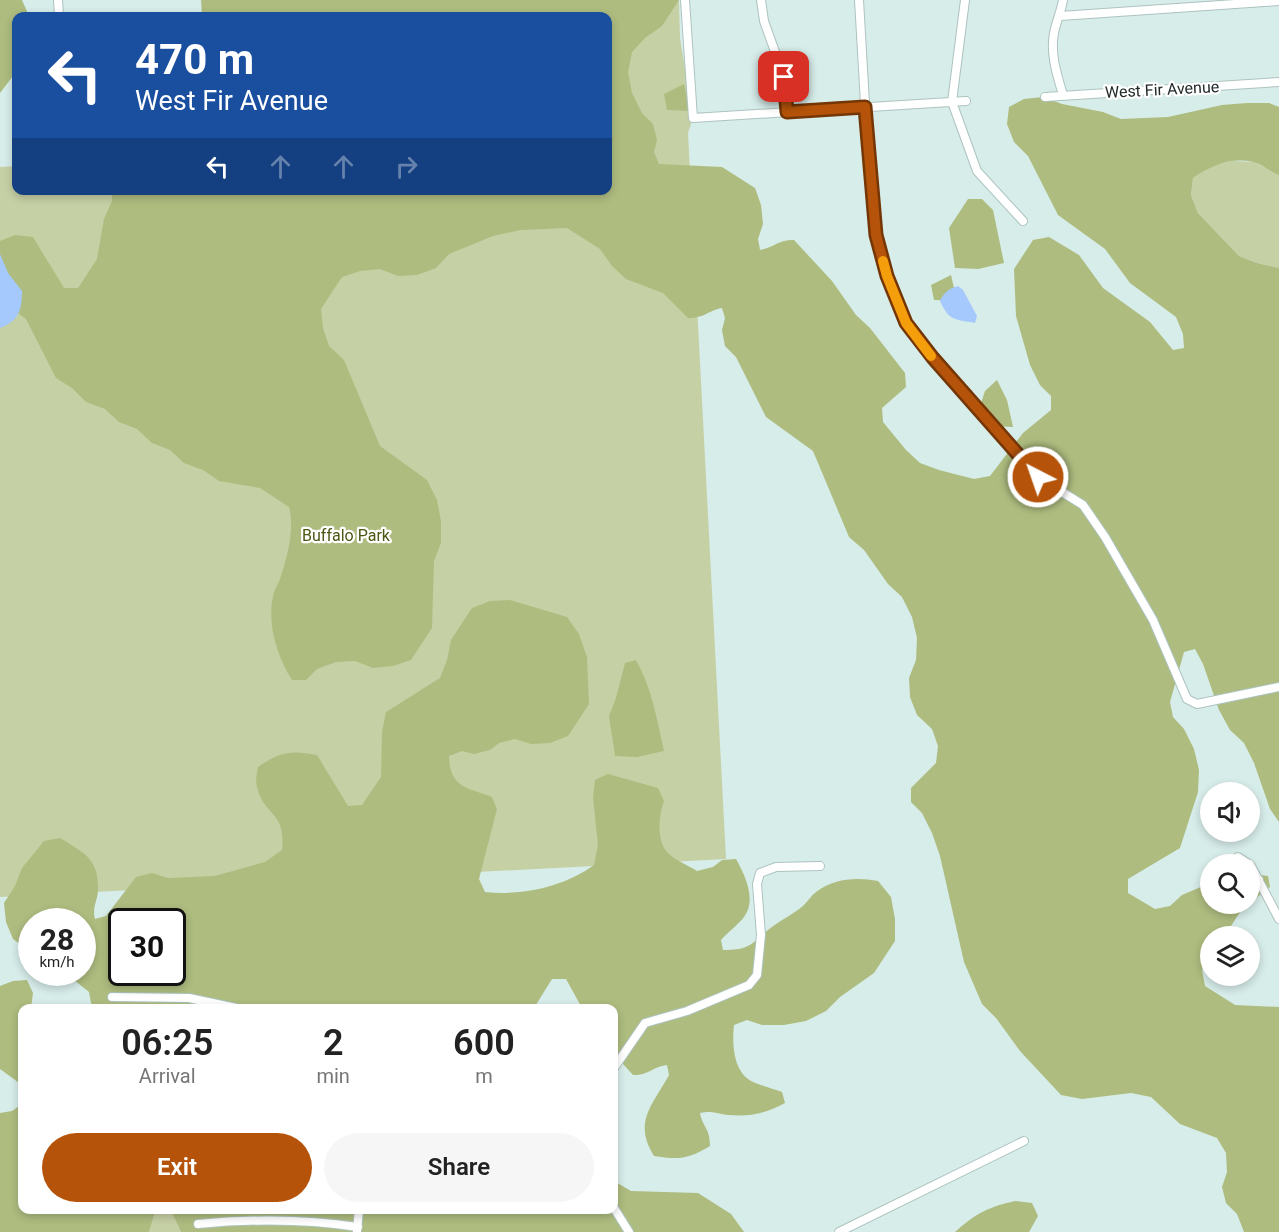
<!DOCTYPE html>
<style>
:root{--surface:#fff;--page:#f6f6f6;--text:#222;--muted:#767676;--accent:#b45309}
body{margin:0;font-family:Roboto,sans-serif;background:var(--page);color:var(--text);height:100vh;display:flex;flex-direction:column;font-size:22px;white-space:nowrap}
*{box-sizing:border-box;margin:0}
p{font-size:20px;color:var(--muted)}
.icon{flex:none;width:33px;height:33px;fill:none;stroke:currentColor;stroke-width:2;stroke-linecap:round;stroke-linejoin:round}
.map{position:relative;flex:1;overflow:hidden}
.details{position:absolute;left:18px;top:1004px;width:600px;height:210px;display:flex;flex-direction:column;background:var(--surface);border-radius:12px;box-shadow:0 3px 9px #0003}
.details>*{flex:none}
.hud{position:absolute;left:12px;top:12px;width:600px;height:183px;border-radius:12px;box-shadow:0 3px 9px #0003;background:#1a4fa0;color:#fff;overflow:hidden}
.tools{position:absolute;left:1200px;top:782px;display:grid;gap:12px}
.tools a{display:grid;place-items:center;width:60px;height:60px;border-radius:50%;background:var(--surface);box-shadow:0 3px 9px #0003;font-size:30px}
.speed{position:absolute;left:18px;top:908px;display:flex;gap:12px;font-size:30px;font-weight:700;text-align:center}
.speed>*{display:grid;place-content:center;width:78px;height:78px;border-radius:50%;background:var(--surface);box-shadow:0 3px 9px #0003;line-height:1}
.speed small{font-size:15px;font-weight:400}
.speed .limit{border:3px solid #111;border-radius:9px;background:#fff;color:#111}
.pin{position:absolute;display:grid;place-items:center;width:51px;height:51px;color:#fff;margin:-26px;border-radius:12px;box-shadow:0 3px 9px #0006}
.me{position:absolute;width:66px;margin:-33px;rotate:319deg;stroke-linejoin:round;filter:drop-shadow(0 0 4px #0008)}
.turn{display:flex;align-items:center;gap:21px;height:126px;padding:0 24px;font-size:27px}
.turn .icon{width:78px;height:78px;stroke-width:2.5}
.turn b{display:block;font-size:42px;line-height:51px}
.lanes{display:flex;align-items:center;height:57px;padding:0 24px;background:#0003;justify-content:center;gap:30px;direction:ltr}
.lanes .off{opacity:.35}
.eta{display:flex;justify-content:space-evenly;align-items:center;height:102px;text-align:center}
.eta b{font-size:36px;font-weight:600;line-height:42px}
.button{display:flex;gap:12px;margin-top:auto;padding:12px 24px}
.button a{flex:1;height:69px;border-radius:36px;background:var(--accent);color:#fff;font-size:24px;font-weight:600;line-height:69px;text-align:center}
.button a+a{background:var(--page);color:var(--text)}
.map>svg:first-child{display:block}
.green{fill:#c6d0a5}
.forest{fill:#aebc7f;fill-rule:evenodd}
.water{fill:#a5c8fd}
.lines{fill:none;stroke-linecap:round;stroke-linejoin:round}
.minor-casing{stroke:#adc3c0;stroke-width:10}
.minor{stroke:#fff;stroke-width:8}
.route-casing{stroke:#753606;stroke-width:15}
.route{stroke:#b45309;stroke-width:10}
.slow{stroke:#f59e0b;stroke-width:10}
.labels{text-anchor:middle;stroke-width:4.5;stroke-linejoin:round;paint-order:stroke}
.street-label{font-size:16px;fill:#212a29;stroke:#fff}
.park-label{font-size:16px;fill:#4b5712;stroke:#fff}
</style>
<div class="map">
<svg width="1279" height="1232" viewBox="0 0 1279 1232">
<rect width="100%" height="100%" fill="#d7edea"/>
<path class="green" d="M263,0H679L680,38L693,118L688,133L726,859L0,897V167L16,166V190H608V16Z
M1232,161L1254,162L1279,175V268L1257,263L1239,256L1198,213L1191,195L1193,178L1210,166Z
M156,1209H170L181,1232H149Z"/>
<path class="forest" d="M0,0H22L29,16H16V72L0,93Z
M201,0H679L662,26L645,38L632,52L628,72L632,93L642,113L653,124L657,140L654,152L659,164L722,167L755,188L761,205L763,224L758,239L760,250C775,247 778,240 794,240L832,281L856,315L870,328L905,373L906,387L882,408L883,422L906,450L920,463L939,470L974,479L990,476L1023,433L1051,410V396L1040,385L1030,365L1016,316L1014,269L1033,240L1049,237L1079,255L1103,288L1150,322L1173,350L1184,348L1183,334L1176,317L1130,283L1105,249L1058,215L1028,156L1014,142L1007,124L1009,107L1024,99L1043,97L1062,104L1103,112L1121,119L1168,117L1222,105L1247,103H1269L1279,107V175C1270,172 1262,164 1253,162C1231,157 1210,166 1193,178L1191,195L1198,213L1239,256L1257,263L1279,268V822L1270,809L1254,763L1244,743L1230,730L1219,710L1203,664L1195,649L1184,652L1170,702L1173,717L1184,729L1194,749L1199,770L1198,792L1180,848L1128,879V893L1155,909L1170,906L1182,895L1210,883V903H1250V874L1268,876L1270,887L1242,909L1231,926L1221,936H1210V953L1202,970L1205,986L1235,1005L1279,1007V1232H1244L1237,1214L1226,1203L1222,1187L1227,1172L1226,1153L1217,1138L1180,1124L1151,1097L1131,1093L1082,1099L1061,1095L1020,1051L996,1018L982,1004L964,962L940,856L932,833L922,813L911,802V788L936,763L938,746L932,729L917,715L910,697L909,678L916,660L917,638L912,617L902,597L888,584L864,550L849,537L813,451L766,417L736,357L725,346L722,330L725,318L722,308C707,311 705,318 688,318L663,293L626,279L612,266L600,249L567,228L520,230L493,236L449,254L436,268L417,275L398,276L380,269L360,271L342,277L321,309L323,328L329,346L344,360L380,446L427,480L437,500L441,521V543L434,561L432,628L411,660L393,666L373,668L355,661L336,662L317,669L306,680H292C277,656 267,625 273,596C274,590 278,585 280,579C287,557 295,530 289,507L260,488L219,481L203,470L184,463L170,450L152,443L137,429L119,422L105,409L86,402L72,388L56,378L26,319L0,300V241L15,235L33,237L64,288H78L97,259L104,219L112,201V191L608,190V16H202Z
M684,84L690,111L667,110L664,94Z
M968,199H982L993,210L1004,263L978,269L955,268L949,228Z
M951,275L957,301L934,300L931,285Z
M997,380L1007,400L1013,427L990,426L980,406L985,391Z
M510,600L567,617L579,634L587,657L589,704L568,736L550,743L531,744L515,739L499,743L490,750L474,754L462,751L449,756C450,788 466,787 492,797L497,809L479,879L485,892C522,896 564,887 594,865L598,845L593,797L595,780L608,774L658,788L664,801C659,815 656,839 667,852C674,860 688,865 697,871L713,867L722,860L736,859C745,875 757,900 744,917C738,925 728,932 721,940L723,950C748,950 750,946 768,930C779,921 792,915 803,906C807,902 811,896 816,892C834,878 857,877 878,881L891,897L895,919V941L874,973L840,997L826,1011L806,1021L784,1025H762L747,1020L734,1025C732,1043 733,1071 751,1081C761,1086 772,1088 782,1092L785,1103C767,1113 750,1117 729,1115C717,1114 713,1110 700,1113C703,1128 710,1128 710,1146C689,1159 678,1160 654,1156C633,1122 652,1106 669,1075L667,1065C651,1067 651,1075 633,1075L614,1054V1008H582L566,979H552L534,1008H92L89,992L64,972H82V921H32L31,952L13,939L6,922L4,903L15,886L22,868L44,841L60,838C84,853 99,858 98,891C97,902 92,908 95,919L106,916L136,877L152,873L168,878L215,876L265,862L282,850C286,810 264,817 257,787C255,781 257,774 258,767C280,752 290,750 317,755L348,806L362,805L381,777L382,732L386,712L440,678L447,660L451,640L472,608L490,601ZM122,921H172V972H122Z
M636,660C652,688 657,720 664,751L637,757L615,756L609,716L616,698L625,663Z
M27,980L33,993L31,1008H22V1085L0,1069V986L13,981Z
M22,1104V1209H156L149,1232H0V1113L12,1111Z
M614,1181L631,1191L698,1193L731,1214L744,1232H181L170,1209H614Z
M1015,1201L1032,1203L1038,1216L1029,1232H955C975,1214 988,1207 1015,1201Z"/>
<path class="water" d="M0,254L8,273L22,291C22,310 19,321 0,328Z
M958,286L963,290L977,316L975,323C954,319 949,321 940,301C943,293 950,288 958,286Z"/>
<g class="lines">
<defs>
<path id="minor" d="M58,0L59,16
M685,0L693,118L966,101
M761,0L764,21L784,77L787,112
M859,0L868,155L876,235L887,276L906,323L933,358L1038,477L1083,505L1105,537L1153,620L1187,699L1197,704L1279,687
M965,0L952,102L977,171L1023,221
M1063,0C1061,12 1056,22 1054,33C1050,54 1057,75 1063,95
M1060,16L1279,1
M1045,97L1279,82
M1230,864L1238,857L1249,864
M1250,864L1279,919
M1250,880H1259
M112,997L189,998L236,1008
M614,1068L645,1023L687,1011L749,985L757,975L761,935L757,884L760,873L776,867L820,866
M614,1208L629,1232
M198,1224C250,1219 306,1219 358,1227
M357,1231L359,1209
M839,1232L1024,1141"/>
</defs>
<use href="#minor" class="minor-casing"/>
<use href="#minor" class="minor"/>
</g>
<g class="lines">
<defs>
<path id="route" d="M784,77L787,112L865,107L876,235L887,276L906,323L933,358L1038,477"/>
</defs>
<use href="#route" class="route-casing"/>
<use href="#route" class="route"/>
<path class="slow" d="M883,261L887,276L906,323L931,356"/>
</g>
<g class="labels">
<g class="street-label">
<text transform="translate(1162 89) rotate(-3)" y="6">West Fir Avenue</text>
</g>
<g class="park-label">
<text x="346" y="541">Buffalo Park</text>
</g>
</g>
</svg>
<div class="tools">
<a><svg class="icon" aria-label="sound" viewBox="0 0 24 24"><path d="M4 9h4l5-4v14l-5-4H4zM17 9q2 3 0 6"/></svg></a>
<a><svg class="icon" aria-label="search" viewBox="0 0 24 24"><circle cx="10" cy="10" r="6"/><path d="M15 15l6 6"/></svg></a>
<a><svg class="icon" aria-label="layers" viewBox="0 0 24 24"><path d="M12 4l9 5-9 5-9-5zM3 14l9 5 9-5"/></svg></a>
</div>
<div class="speed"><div>28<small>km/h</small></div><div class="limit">30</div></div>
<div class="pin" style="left:784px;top:77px;background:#d93025"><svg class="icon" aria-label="arrive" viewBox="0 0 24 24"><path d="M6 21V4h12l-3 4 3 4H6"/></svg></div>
<svg class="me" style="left:1038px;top:477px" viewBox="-20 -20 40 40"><circle r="17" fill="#b45309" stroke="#fff" stroke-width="3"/><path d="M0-11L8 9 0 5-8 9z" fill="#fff"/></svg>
<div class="hud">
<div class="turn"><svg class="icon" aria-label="left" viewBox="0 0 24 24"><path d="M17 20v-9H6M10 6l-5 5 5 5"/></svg><div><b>470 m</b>West Fir Avenue</div></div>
<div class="lanes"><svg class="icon" aria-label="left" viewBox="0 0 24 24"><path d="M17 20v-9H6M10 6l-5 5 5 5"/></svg><svg class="icon off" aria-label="ahead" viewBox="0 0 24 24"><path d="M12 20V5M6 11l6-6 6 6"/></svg><svg class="icon off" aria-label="ahead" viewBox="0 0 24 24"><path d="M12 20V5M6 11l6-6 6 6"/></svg><svg class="icon off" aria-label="right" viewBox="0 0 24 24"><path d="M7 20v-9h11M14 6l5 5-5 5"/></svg></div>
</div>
<section class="details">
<div class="eta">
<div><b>06:25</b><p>Arrival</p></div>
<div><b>2</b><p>min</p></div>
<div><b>600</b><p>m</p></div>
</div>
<div class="button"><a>Exit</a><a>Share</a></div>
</section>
</div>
